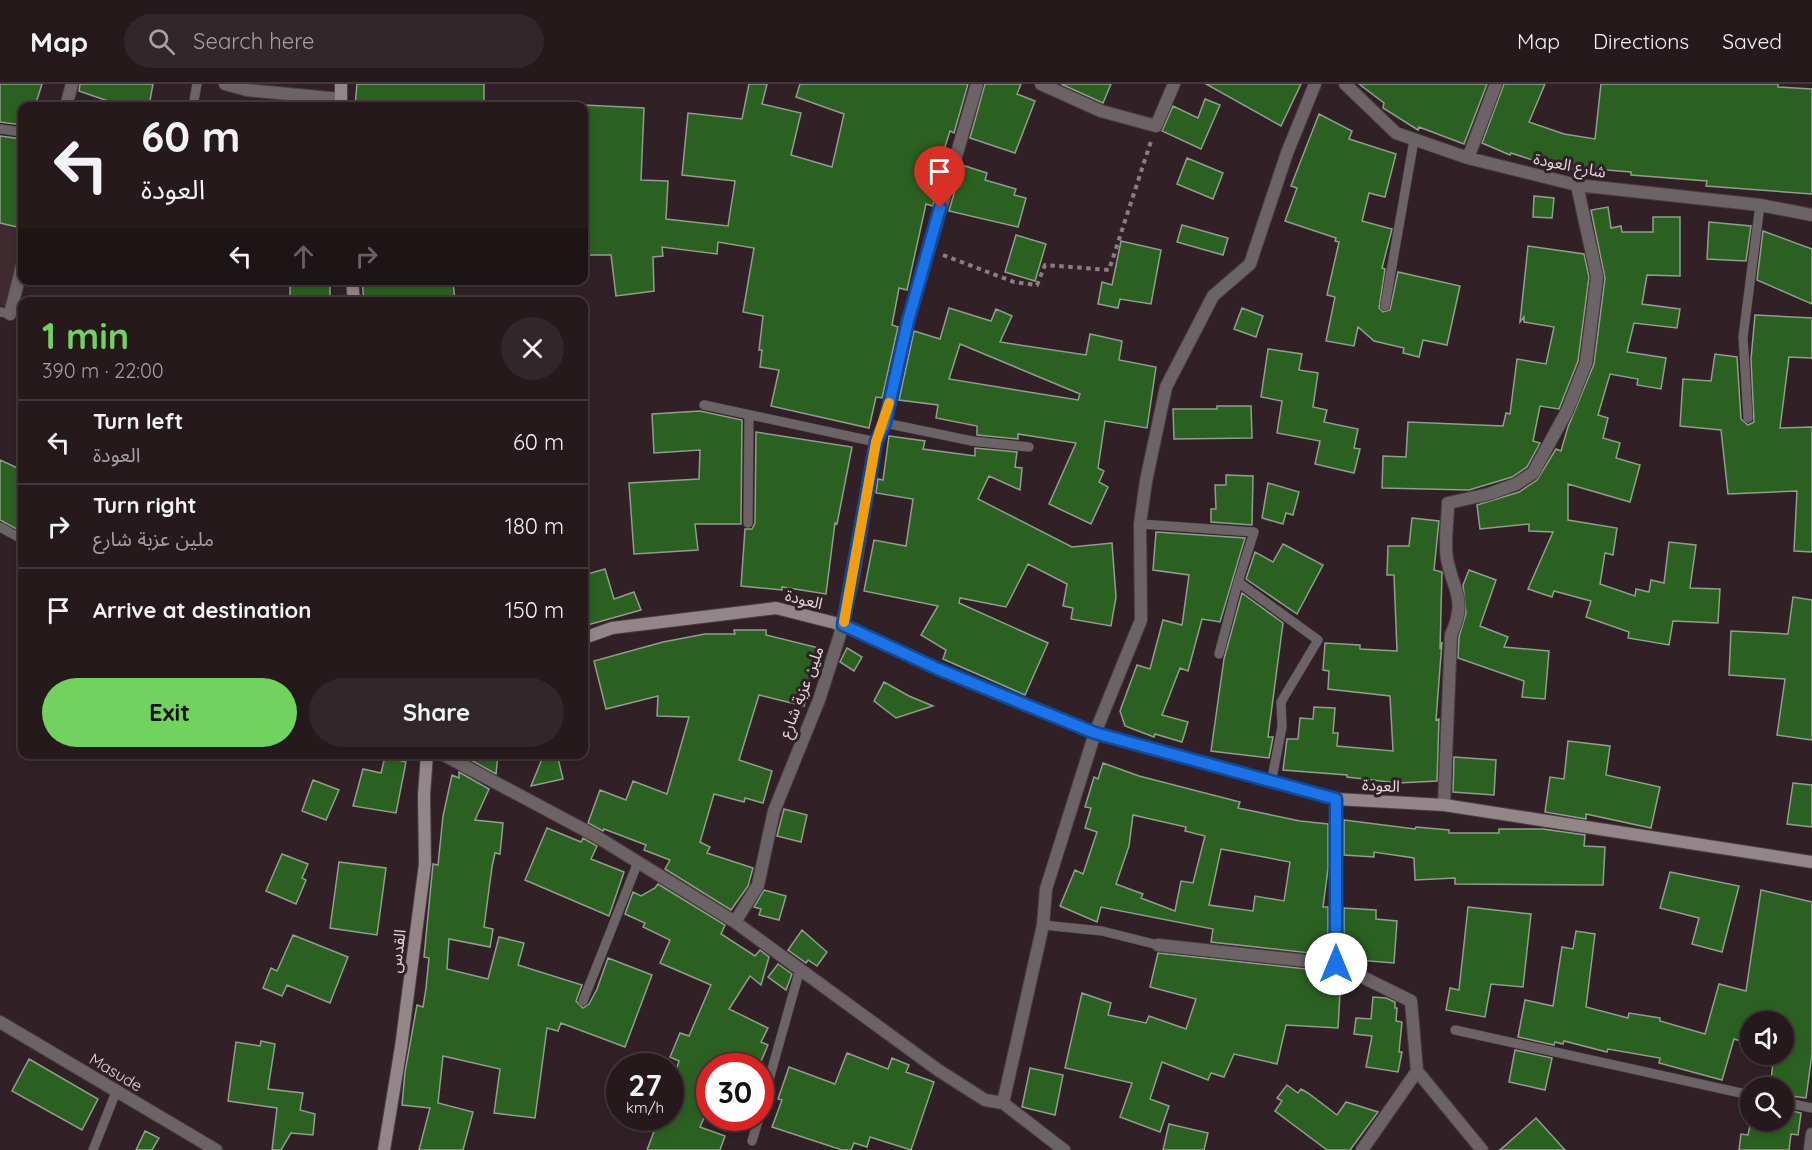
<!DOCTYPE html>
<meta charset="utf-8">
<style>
:root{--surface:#25191c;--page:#312629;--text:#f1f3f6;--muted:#a3a0a3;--line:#42383b;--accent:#71d25e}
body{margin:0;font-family:Quicksand,"Noto Sans Arabic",sans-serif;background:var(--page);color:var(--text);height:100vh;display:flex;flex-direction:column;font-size:22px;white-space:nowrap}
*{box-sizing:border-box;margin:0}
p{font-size:20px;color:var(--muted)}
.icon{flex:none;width:33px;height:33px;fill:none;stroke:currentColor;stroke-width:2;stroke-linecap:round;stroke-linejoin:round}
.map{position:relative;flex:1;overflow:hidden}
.details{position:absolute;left:18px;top:213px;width:570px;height:462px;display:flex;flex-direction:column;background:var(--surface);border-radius:12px;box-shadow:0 3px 9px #0003,0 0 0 2px var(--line)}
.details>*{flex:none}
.guide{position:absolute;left:18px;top:18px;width:570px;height:183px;border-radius:12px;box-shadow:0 3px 9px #0003,0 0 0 2px var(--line);background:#25191c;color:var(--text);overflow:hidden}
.buttons{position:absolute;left:1740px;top:927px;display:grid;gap:12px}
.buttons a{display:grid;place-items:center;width:54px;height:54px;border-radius:50%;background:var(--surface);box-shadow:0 3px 9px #0003,0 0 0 2px var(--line);font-size:30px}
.speed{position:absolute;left:606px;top:969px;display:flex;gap:12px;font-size:30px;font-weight:700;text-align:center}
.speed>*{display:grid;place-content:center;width:78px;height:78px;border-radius:50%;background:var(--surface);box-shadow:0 3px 9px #0003,0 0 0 2px var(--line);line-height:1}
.speed small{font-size:15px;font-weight:400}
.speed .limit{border:9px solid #d22;background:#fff;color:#111}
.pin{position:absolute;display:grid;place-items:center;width:51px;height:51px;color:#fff;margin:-62px -26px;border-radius:50% 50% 50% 0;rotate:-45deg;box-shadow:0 0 6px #0007}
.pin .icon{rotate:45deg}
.me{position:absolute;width:66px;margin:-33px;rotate:0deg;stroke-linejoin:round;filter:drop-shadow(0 0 4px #0008)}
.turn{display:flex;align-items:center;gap:21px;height:126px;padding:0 24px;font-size:27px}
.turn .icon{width:78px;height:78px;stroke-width:2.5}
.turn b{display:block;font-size:42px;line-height:51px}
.lanes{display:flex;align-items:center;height:57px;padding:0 24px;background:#0003;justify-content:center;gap:30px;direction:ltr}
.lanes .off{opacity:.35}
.round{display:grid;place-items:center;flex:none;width:63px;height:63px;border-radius:32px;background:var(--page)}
.head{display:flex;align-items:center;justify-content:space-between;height:102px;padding:0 24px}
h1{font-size:36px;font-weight:800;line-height:45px;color:var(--accent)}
.button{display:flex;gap:12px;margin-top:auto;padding:12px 24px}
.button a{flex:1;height:69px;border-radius:36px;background:var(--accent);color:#111;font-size:24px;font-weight:800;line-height:69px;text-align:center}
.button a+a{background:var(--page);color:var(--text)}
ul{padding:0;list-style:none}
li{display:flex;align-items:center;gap:18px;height:84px;padding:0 24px;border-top:2px solid var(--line)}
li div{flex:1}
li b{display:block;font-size:22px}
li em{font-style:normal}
header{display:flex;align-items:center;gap:36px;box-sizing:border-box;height:84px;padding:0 30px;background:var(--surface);border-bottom:2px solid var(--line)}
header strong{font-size:28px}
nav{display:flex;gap:33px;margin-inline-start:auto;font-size:21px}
.search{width:420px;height:54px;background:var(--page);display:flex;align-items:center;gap:15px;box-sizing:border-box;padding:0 21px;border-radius:33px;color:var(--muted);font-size:22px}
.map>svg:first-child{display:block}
.built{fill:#3f2a2f}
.building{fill:#2b6120;stroke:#919d8e;stroke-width:1.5;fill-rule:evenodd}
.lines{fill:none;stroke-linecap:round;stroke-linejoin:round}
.service-casing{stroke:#4d3e43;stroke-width:10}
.minor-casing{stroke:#4d3e43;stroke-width:14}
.secondary-casing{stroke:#4d3e43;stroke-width:14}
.path{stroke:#8b7d81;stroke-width:4;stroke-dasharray:4.5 4.5;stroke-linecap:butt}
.service{stroke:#6c6366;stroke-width:9}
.minor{stroke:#6c6366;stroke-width:12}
.secondary{stroke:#938689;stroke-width:12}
.route-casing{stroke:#114b97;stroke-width:15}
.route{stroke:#1a73e8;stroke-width:10}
.slow{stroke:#f59e0b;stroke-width:10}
.labels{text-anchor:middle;stroke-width:6;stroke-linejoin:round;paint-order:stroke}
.street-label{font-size:16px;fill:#e2d7da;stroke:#312126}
</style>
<header>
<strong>Map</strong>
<div class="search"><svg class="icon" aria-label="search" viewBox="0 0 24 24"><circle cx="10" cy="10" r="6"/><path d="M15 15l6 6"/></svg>Search here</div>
<nav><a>Map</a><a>Directions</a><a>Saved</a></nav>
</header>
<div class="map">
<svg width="1812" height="1066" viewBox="0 0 1812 1066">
<rect width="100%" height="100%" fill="#312126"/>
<path class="built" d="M0,109L22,115V165L7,222L0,221Z"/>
<path class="building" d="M0,0H42L35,22H22V41L0,38Z
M80,0H153L149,22H107L108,17L79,7Z
M357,0H484V22H355Z
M749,0H767L762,20L801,29L791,71L832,83L844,30L796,13L800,0H968L954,49L950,47L941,75L946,77L933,122L926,120L907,206L899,204L892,241L898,243L882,314L876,313L869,344L771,322L779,286L760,283L762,266H759L763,232L743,228L754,164L718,158L717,170L662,163L663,172L653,173L654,207L616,212L611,171H584L588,66L584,65V21L644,24L641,96L668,97L666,135L728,142L735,97L682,91L688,29L742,35Z
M985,0H1021L1017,10L1035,17L1015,69L970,54Z
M1061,0H1111L1103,19Z
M1206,0H1301L1281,42Z
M1359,0H1487L1464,60L1419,43L1418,46L1383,24L1384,19Z
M1504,0H1545L1529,38L1564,50L1595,55L1601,0H1778V3L1812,5V110L1706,102L1707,97L1631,91V88L1582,84V86L1548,81L1511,69L1510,71L1482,59Z
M1205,15L1220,21L1201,65L1162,47L1173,22L1198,34Z
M1319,30L1352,47L1349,55L1396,70L1385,113L1369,109L1362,137L1392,145L1382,184L1385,185L1379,224L1383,228L1390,226L1398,188L1460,202L1447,261L1423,256L1419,273L1403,269L1404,264L1374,257L1358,243L1354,262L1326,257L1335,213L1327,211L1339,158L1335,157L1336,154L1285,137L1297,104L1291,102Z
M0,52L22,55V144L0,139Z
M1187,74L1223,89L1213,115L1177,100Z
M962,81L987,89L985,96L1016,105L1014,111L1026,114L1018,143L949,127Z
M1534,112L1554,114L1552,134L1533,133Z
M1608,123L1611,144L1621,142L1622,148H1653V133H1680V192L1647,191L1642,220L1680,225L1677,244L1634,239L1627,268L1666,274L1661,305L1637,301L1638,295L1610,290L1598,331L1608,334L1603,354L1620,359L1616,374L1640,381L1630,418L1568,400V436L1617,444L1613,471L1605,469L1600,500L1635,512L1636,505L1649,508L1651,496L1664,499L1669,458L1696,461L1690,504L1720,505L1718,539L1673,537L1669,561L1628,554L1629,548L1586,533L1591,517L1554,507L1552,513L1528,505L1553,448L1529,447V440L1480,445L1477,421L1519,408L1537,396L1556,365L1561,367L1568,343L1594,280L1605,194L1591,126Z
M1709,138L1751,142L1746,177L1707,175Z
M1182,141L1228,154L1223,171L1177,158Z
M1763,147L1812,165V220L1757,196Z
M1016,151L1046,160L1035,197L1005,188Z
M1121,157L1161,166L1151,220L1120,215L1118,224L1098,220L1102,198L1112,201Z
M1528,162L1584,170L1589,193L1578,277L1559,325L1540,322L1533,357L1540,359L1527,383L1512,393L1469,406L1382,404L1383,372L1406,373L1408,338L1503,342L1506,329L1510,330L1517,275L1546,280L1554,243L1524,238V233L1520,238Z
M290,196H330V218H290Z
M362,196H453L455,218H364Z
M949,224L991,237L996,225L1012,232L1000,258L1086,271L1090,250L1122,257L1119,276L1156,283L1147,344L1105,337L1098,384L1104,387L1099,398L1108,403L1091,440L1049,420L1076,359L1018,350V355L977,351V342L936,334L938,321L899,316L914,247L940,255ZM960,260L1080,310L1078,316L949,295Z
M1242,224L1263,232L1256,253L1234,245Z
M1755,231L1812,234V274L1789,273L1780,344L1812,343V468L1794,467L1797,407L1728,410L1721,346L1680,342L1683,295L1711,297L1715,270L1737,273L1741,335L1748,341L1754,338L1751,275Z
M1268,265L1302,270L1299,286L1318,289L1313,323L1327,326L1324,338L1358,345L1354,364L1360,365L1354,389L1315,380L1320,357L1277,349L1282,317L1261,313Z
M1217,322H1251L1252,354L1174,355L1173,325H1217Z
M700,327L742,336L741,440H695L698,466L634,470L629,399L699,395L700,366L654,369L652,330Z
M756,348L852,363L837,440L835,439L826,510L782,503V506L741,502L745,445H752L755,439Z
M889,352L925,357L923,365L975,372V364L1017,368L1015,383L1022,384L1020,406L989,392L978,415L1072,463L1112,459L1116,513L1111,542L1071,535L1073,524L1063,522L1067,500L1028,480L1006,523L960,514L959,519L1048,559L1025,611L943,575L946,566L921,551L938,522L864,507L874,456L906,462L907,455L913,415L876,409L878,395L883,396Z
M0,376L22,386V448L0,436Z
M1226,391L1253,392L1252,441L1211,438V425H1216L1215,401H1226Z
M1268,399L1299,408L1293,431L1286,429L1283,440L1262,434Z
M1412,434L1439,437L1434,486L1442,488L1440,565L1442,558L1436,636L1439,635L1437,697L1398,699L1347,693V691L1283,686L1287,655H1298L1300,634L1313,635L1314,623L1335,624L1333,649H1338L1337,662L1393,667L1390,612L1328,605L1329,587L1323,586L1325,559L1360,561V565L1397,567L1394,491H1387L1388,462H1409Z
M1156,448L1245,454L1220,538L1202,535L1188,587L1180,584L1162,631L1188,638L1182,658L1155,650L1154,653L1125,642L1120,627L1137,581L1150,585L1163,536L1182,541L1189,491L1153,486Z
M1283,460L1323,481L1297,530L1246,495L1255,468L1273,478Z
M605,485L614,515L634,508L641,526L584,542V491Z
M1469,486L1496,496L1480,542L1508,553L1504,563L1549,567L1545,615L1522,613L1524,597L1458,574L1459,553L1466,529L1463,501Z
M1242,509L1283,539L1268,653H1273L1269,674L1211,667L1224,575Z
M1793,513L1812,516V656L1777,651L1785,595L1729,591L1731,547L1788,550Z
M734,546H766V551L819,564L804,622L759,611L739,676L772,687L763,719L745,714L744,718L714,710L700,758L710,763L707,769L753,784L748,802L731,826L665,785L670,776L644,766L646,761L604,745L603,747L588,739L600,706L626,716L633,697L667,710L689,633L657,632L658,612L606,625L594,577L663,558L705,550H735Z
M847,564L862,573L854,587L840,578Z
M884,598L909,612L933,622L896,634L874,617Z
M1568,657L1610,662L1606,691L1660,703L1651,744L1586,730V735L1545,728L1550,693L1564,695Z
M460,670H498L496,690Z
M544,670H557L563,695L531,702Z
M385,673L406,678L396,729L353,722L363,685L381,689Z
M1454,673L1496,676L1494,711L1453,708Z
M1103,679L1139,692L1240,718L1238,724L1300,737L1328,740V785L1323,823H1328V871L1211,858L1213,845L1101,823L1097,838L1060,822L1075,786L1083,790L1097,748L1085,744L1091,724L1085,723L1094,693L1098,695ZM1133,731L1186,743L1185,747L1205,752L1193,799L1181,797L1175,827L1141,814L1143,810L1116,800L1129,762ZM1221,765L1290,778L1284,817L1255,812L1253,827L1209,821Z
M459,688L489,705L475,736L503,739L500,770L495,769L492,783L484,843L493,845L490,863L449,855L447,885L488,895L499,853L524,859L518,881L582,901L576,917L583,924L589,920L597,905L608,874L652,891L625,963L561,939L558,947L547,944L535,1034L494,1029L500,985L443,972L438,1019L473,1028L463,1066H419L430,1024L402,1021L405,988L417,921L423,923L426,904L429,874L424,873L433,780L438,781L443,732L452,691L459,694Z
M313,696L339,706L326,736L302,727Z
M1793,699L1812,701V743L1787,740Z
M784,725L807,731L801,758L777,752Z
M1344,736L1415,745L1416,743L1449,746V749H1499V745H1543L1585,751L1584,762L1605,763L1603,801L1455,800V794L1415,796L1414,774L1374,768V773L1344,771Z
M547,744L581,758L583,754L597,762L591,775L624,788L609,832L525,796Z
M282,770L308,780L302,794L306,796L296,820L266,807Z
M339,778L386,784L377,851L330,844Z
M1670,788L1739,802L1722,868L1692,860L1699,834L1660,824Z
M658,800L725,841L721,850L755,872L760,866L769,873L761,901L750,892L729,925L768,944L761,958L768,961L759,982H710V1020L700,1043L725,1052L720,1066H647L659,1034H670V1005L679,977L670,973L680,949L689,952L711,901L660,879L670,856L643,843L645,839L625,830L633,808L641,812L655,804Z
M764,806L786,812L779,836L759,831L761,825L754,823Z
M1761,806L1812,818V970L1806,1014L1784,1011V1004H1770L1774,971L1784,972V938H1750V960L1734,955L1722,996L1659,979L1660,974L1608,965L1607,968L1564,957L1563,960L1555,958L1554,961L1518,953L1525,916L1553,922L1562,863L1573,865L1576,847L1595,850L1586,923L1628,934L1629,929L1660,934V937L1705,950L1719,900L1746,907Z
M1468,823L1531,830L1523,903L1491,900L1485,933L1446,926L1450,904L1459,906Z
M1344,824L1376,826V835L1397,837L1394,879L1344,875Z
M802,846L827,868L817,882L808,876L806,879L788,866Z
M293,851L348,873L330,919L287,901L282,912L263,904L271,884L277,887Z
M1158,869L1334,888L1341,892L1338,944L1286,941L1277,980L1234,970L1224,993L1211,989L1208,996L1162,978L1150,1015L1169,1022L1160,1048L1120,1033L1132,999L1065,984L1082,909L1111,919L1108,931L1146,939L1149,932L1186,945L1196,915L1150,903Z
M778,880L792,890L786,906L768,893Z
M1373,913L1386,914L1395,918V924H1397L1396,937L1402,938L1399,968H1402L1398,988L1366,983L1372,952L1354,950L1356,934L1371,935Z
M261,957L275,960L268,1005L303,1009L300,1026L315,1030L313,1051L291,1049L281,1066H272L277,1024L228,1017L236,958L260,962Z
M1515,966L1552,974L1545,1006L1509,998Z
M847,969L888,985L892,974L909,981L906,988L934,998L911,1066L870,1053L867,1063L854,1059L851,1066H842L772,1043L782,1016L778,1015L789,983L835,1000Z
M29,975L98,1015L82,1046L12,1007Z
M1030,984L1063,991L1055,1031L1022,1023Z
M1287,1001L1298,1009L1301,1005L1308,1009L1337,1031L1346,1018L1378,1028L1350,1066H1327L1275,1027L1282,1017L1277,1014Z
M1784,1025L1801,1029L1798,1051L1791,1050L1789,1066H1739L1741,1050L1748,1051L1751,1036H1784Z
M1536,1034L1565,1066H1500Z
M1169,1040L1208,1049L1204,1066H1163Z
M145,1047L159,1054L152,1066H136Z"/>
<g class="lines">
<defs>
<path id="service" d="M193,22L197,0
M0,45L22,48
M1385,222L1414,56
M0,228L10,230
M704,321L876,358
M1748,334L1743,253L1760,121
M885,339L972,357L1029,363
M748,439L749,331
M1140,440L1254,448L1238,498L1318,556L1281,618L1282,643L1271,699
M0,443L22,455
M1219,570L1238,498
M1043,841L1102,847L1158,861
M583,917L638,778
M1455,946L1750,1011
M1784,1018L1812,1024
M760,1028L800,885
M752,1057L759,1034
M93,1066L116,1008"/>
<path id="minor" d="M225,0L247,6L340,15
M1041,0L1101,27L1156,42L1174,0
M1345,0L1396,49L1468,74L1577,101L1760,121L1812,131
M66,22L72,0
M1468,74L1496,0
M10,230L22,182
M442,670L594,751L735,838L938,986L985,1016L1003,1019L1043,841L1046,805L1095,649L1141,536L1140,440L1146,397L1166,303L1213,212L1250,180L1287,69L1315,0
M1336,715V880
M1444,721L1451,551C1467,515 1454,509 1447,475C1444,458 1448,436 1448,419L1489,410L1516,400L1533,389L1567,327L1586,279L1597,193L1577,101
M735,838L758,801L774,727L819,616L839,554L853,495L876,358L885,339L908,238L977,0
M1158,861L1336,880L1411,917L1417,987L1482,1066
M0,938L216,1066
M1003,1019L1064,1066
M1362,1066L1417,987
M1810,1066L1812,1050"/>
<path id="secondary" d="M341,22V0
M352,196L354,218
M584,554L612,544L776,524L843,541L938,585L1095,649L1336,715L1444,721L1812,778
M384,1066L401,963L425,780L424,711L427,670"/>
</defs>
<use href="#service" class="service-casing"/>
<use href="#minor" class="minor-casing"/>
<use href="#secondary" class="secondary-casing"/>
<path class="path" d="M943,171L1014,198L1037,201L1045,181L1109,186L1152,54"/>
<use href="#service" class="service"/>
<use href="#minor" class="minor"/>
<use href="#secondary" class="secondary"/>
</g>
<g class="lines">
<defs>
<path id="route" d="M940,124L908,237L885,339L876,358L843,541L938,585L1095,649L1336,715V880"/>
</defs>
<use href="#route" class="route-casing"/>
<use href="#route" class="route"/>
<path class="slow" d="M844,538L876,358L889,319"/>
</g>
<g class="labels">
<g class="street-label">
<text transform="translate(1570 81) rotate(11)" y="6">شارع العودة</text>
<text transform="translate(804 515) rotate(14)" y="6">العودة</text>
<text transform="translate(801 608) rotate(-69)" y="6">ملين عزبة شارع</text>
<text transform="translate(1381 701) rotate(3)" y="6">العودة</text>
<text transform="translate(397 867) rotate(-83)" y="6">القدس</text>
<text transform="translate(116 988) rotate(31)" y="6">Masude</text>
</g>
</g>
</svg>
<div class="buttons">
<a><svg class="icon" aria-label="sound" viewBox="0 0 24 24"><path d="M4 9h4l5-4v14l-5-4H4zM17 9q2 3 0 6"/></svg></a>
<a><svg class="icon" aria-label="search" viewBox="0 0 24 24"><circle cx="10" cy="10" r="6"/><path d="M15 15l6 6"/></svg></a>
</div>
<div class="speed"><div>27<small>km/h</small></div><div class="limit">30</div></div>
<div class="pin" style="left:940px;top:124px;background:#d93025"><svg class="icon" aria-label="arrive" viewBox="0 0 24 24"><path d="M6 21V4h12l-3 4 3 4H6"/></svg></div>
<svg class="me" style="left:1336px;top:880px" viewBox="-20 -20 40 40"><circle r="19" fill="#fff"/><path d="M0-13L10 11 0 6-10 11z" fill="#1a73e8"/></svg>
<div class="guide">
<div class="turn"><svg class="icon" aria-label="left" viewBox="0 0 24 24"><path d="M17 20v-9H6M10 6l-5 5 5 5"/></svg><div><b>60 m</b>العودة</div></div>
<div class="lanes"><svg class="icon" aria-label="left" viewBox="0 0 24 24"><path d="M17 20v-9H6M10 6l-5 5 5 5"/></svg><svg class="icon off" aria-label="ahead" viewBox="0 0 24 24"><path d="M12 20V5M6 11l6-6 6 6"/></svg><svg class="icon off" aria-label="right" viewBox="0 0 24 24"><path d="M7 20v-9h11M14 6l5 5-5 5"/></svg></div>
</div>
<section class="details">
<div class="head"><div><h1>1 min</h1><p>390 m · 22:00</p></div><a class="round"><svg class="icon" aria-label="close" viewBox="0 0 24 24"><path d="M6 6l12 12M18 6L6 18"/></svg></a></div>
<ul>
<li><svg class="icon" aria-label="left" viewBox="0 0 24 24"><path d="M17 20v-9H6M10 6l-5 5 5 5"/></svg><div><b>Turn left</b><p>العودة</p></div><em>60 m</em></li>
<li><svg class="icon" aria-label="right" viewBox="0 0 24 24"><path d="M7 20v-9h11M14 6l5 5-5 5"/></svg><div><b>Turn right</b><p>ملين عزبة شارع</p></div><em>180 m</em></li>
<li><svg class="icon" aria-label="arrive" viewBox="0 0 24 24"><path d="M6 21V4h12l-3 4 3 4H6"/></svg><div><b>Arrive at destination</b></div><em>150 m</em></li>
</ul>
<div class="button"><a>Exit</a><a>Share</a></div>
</section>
</div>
